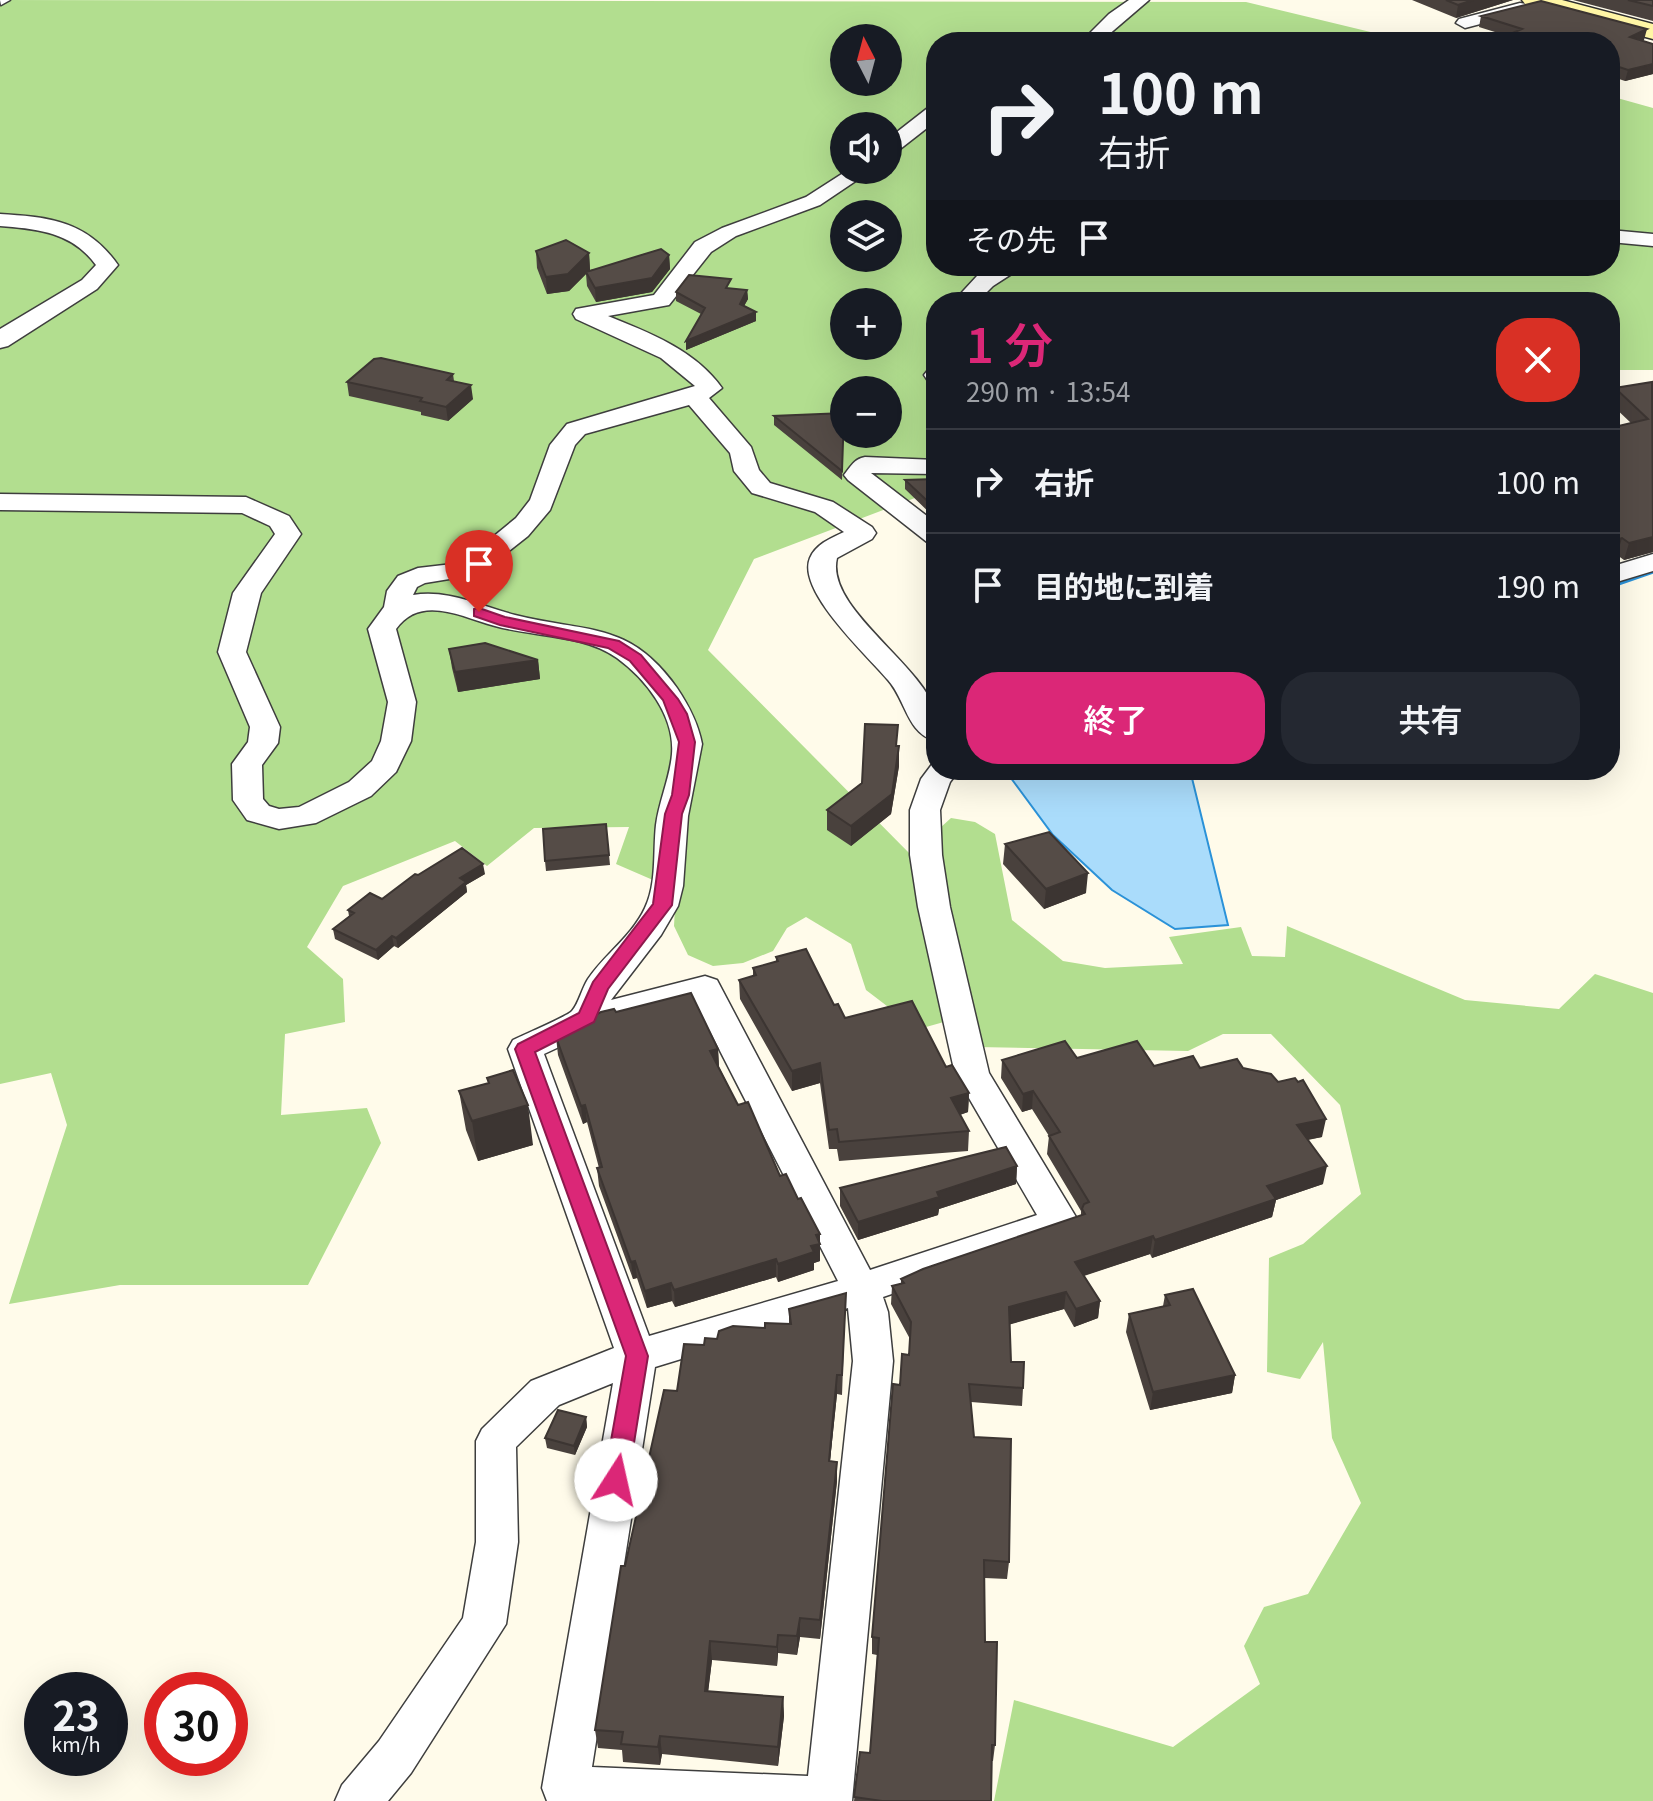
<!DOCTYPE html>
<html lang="ja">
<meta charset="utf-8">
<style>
:root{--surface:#171b24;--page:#242831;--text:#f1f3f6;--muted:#9ea1a6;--line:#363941;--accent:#db2777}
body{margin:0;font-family:Georgia,"Noto Sans JP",serif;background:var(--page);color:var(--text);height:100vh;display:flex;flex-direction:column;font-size:30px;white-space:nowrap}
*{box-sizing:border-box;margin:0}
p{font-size:26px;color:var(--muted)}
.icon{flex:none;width:44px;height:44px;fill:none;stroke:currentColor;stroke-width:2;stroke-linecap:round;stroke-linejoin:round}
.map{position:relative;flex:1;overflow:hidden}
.drawer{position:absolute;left:926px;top:292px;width:694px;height:488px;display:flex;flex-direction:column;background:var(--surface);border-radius:32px;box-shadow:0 8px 32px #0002}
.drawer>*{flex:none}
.hud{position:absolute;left:926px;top:32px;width:694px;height:244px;border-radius:32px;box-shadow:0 8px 32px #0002;background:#171b24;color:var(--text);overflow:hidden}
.needle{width:52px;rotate:354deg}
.fabs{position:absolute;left:830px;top:24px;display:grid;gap:16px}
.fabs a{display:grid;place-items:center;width:72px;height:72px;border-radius:50%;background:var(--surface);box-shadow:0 8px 32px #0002;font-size:40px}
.speed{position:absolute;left:24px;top:1672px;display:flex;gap:16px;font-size:40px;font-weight:700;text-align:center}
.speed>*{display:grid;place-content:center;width:104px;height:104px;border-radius:50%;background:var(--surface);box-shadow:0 8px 32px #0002;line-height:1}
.speed small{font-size:20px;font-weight:400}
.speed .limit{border:12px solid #d22;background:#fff;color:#111}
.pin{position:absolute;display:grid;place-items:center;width:68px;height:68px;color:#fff;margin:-82px -34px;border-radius:50% 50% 50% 0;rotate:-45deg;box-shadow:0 0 8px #0007}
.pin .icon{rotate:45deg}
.me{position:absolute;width:88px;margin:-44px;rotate:10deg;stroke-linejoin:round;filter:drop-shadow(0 0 6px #0008)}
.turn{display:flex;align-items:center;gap:28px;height:168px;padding:0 40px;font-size:36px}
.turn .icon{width:104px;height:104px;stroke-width:2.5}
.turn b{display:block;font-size:56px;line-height:68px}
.then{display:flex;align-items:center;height:76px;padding:0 40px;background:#0003;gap:16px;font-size:30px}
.round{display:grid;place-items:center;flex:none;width:84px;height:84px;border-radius:32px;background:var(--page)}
.head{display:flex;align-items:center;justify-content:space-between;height:136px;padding:0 40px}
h1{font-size:48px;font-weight:600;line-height:60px;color:var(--accent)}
.cta{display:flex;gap:16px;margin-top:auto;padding:16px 40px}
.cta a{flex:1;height:92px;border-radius:32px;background:var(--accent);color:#fff;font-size:32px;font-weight:600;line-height:92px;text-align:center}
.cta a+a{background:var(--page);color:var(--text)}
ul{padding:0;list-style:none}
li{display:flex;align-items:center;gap:24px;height:104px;padding:0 40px;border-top:2px solid var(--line)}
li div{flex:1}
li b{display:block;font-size:30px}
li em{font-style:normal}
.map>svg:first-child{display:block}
.forest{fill:#b2de8f;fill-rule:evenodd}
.water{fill:#aadcfb;stroke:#2b92d8;stroke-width:2}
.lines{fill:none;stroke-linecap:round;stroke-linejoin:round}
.stream{stroke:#2b92d8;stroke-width:7}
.street-casing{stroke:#3e3e3e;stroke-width:3}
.secondary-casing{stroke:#2d2d2d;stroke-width:3}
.street{fill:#fff;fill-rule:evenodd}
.secondary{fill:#fff6a5;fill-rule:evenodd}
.wall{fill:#49413d}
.shaded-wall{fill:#3c3532}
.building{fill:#554c47;stroke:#3c3532;stroke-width:2}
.route{fill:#db2777;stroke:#8e194d;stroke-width:2}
</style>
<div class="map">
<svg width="1653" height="1801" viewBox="0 0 1653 1801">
<rect width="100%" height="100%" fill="#fffbea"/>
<path class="forest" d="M0,0L1246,2L1412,42H936V266H1610V96L1653,108V370H1610V302H936V490L754,559L708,650L915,859L951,1020L926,1027L904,1019L866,990L851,944L806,917L787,928L773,951L743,963L713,966L688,955L674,926L676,890L616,864L629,827L534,828L487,866L455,841L343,886L307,947L343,979L345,1022L285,1034L281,1115L367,1108L381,1143L308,1285H120L9,1304L67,1125L51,1073L0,1084ZM844,38H888V82H844ZM844,126H888V170H844ZM844,214H888V258H844ZM844,302H888V346H844ZM844,390H888V434H844Z
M951,818L975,822L995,834L1012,920L1063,961L1105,968L1183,964L1169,937L1241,927L1252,956L1285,957L1287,926L1465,1000L1559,1009L1595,974L1653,993V1801H994L1014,1700L1173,1747L1260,1684L1244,1646L1264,1607L1308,1594L1361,1503L1332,1438L1323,1342L1300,1379L1267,1372L1269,1258L1303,1244L1361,1194L1340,1105L1271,1034H1223L1188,1051L977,1047L939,867L940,828Z"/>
<path class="water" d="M1005,770H1190L1228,925L1175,929L1112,890L1053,835Z"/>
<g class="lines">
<path class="stream" d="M1610,585L1653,570"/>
<defs>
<path id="street" d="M0,0H10L1,5Z
M1129,0H1149L1100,42H1081L1109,14Z
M1520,3L1526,4L1529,8L1526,12L1465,28L1456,23L1459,19Z
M936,105V121L895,153L888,155V139L929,107Z
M848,170H872L820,205L736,236L711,252L669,305L608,316C650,333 695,350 722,388L709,398L751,447L759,470L770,483L833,502L872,527L876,533L872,539L837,558C825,607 919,662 935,710C938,720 936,731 936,741C907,734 906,700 888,680C869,657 796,591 810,558C816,544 831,538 844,532L815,512L752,493L734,471L730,453L689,405L585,434L575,445L550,510L528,536L480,574L425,583L417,587L413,595C448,589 481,606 515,615C586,633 629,620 677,688C689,706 698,723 702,744L688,816L683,886L678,906L661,935L611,1000L705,976L717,980L870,1270L1037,1215L955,1074L918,907L910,855V810L921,779L933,763H936V770H959L950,782L940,810L942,855L950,907L989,1073L1079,1222L1073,1232L883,1297L888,1312L893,1361L852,1801H547L542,1788L613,1383L559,1405L516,1447L518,1542L506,1624L411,1773L388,1801H335L342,1785L379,1741L463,1618L476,1542V1441L482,1429L531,1381L614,1348L508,1049L513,1040C523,1035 568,1016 572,1011C579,1003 582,988 588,979C605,954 632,936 645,908C657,883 653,852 656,825C659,801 670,778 672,754C675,716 646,679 617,658C584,634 533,637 495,626C461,617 421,594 396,629L416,702L411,741L396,772L371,796L316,823L279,829L247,820L233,800L232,764L248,742L250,727L218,652L233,593L275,534L270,526L242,513L0,510V494L246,497L289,516L301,534L261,593L246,652L280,727L278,743L262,765L263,799L269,806L279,809L299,807L349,782L372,761L381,741L388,702L368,629L384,607L387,591L398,576L418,568L461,563L516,518L530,500L550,445L567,424L695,386L661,358L576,319L573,314L576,309L654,295L695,242L722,228L806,197ZM695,1002L838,1281L649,1336L544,1054L602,1027ZM848,1308L853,1361L808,1776L592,1767L655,1367Z
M0,214C50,217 87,221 118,265L97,289L8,346L0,348V329L82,280L96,265C72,232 38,229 0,226Z
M1610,230L1653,234V246L1610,242Z
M997,266H1024L993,286L977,302H953L977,276Z
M936,368V383L928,381L924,375L928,370Z
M865,457L936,460V474L871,473L936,523V544L927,542L848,480L844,475C851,466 854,459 865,457Z
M1653,554V571L1610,584V567Z"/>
<path id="secondary" d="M1522,0H1562L1653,24V39L1526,5Z"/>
</defs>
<use href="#street" class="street-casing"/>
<use href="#secondary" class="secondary-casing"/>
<use href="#street" class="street"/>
<use href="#secondary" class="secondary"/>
</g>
<path class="wall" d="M1412,0H1513L1456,18Z
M1573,0H1653V21Z
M1481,16L1644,40L1642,41L1653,44V74L1625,81L1610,76V42H1513L1514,38L1479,27Z
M536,251L589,253L590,270L669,255L670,269L652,292L596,302L587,286L586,274L569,291L547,294L537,268Z
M731,289L747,290L748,299L744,306L756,321L686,350L701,314L676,301V292Z
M453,374L454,381L473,399L448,421L421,415V412L349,396L347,382Z
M1653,383V552L1624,560L1617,555L1611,557L1610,556V428L1631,423L1611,404L1615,388Z
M844,413L842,480L774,425V416Z
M936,479V519L905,489V480Z
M449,649L538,660L540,679L458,692L452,668Z
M897,746H899V766L891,814L851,846L827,830V810L862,783Z
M1005,844L1086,893L1044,909L1003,864Z
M609,855L610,865L546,871L545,861Z
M485,874L466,885L467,892L398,948L394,946L378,960L335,939L333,929L349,916L348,910L382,899L418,875Z
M776,957L834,1005L845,1018L946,1067L969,1093L968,1112L960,1115L969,1131L968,1151L839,1161L837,1149H829L820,1083L792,1091L740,999L739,980L753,976V968L776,962Z
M616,1012L718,1049L719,1067L738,1105L780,1176L798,1199L820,1234V1261L814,1263V1270L778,1282L776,1277L675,1307L672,1301L647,1308L637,1278L633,1279L599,1186L597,1168H599L587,1122L583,1124L558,1055L556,1037L568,1033V1028Z
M1077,1058L1154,1066L1200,1068H1243L1322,1137L1308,1140L1323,1184L1276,1200L1272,1217L1152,1258L1150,1254L1084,1276L1100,1301L1098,1318L1074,1327L1064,1309L1010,1324L1011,1362L1023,1388L1022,1406L971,1402L974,1437L1009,1562L1007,1579L985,1578V1642L995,1745L993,1761H992L991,1801H854L860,1752L870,1753L877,1655L872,1654V1637L900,1385L909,1355L910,1339L891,1304L892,1286L901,1284V1279L1081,1216V1211L1047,1154L1049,1136L1032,1109L1022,1112L1001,1078L1002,1060Z
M487,1078L533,1145L478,1161L466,1130L459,1091L488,1083Z
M1017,1166L1016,1184L939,1209L938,1215L858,1240L840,1206V1188Z
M1165,1295L1235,1375L1232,1393L1150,1410L1126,1332L1129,1314L1163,1306Z
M789,1309L845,1313L842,1395L837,1394L830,1461L837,1481L820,1639L800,1637L797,1655L778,1653L777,1666L712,1660L708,1691L783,1697L784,1716L778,1766L662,1754L660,1765L623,1762L622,1750L598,1748L595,1730L625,1566L677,1391L704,1345L717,1339L789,1324Z
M586,1417L587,1427L575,1455L547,1448L545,1438Z"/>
<path class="shaded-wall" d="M1473,0H1513L1456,18L1458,5Z
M1647,29L1644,40L1627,48L1630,37Z
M1653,64V74L1625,81L1628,70Z
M589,253L590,270L569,291L547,294L546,277Z
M669,255L670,269L652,292L596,302L595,288Z
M747,290L748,299L740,313V304Z
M756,312V321L686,350V341Z
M471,385L473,399L448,421L446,407Z
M1653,537V552L1624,560L1629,543Z
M1622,538L1617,555L1611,557L1616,540Z
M538,660L540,679L458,692L455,672Z
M899,746V766L891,814L851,846V826Z
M483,864L485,874L466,885L467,892L398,948L396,938L460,878Z
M1088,873L1086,893L1044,909L1046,889Z
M392,936L394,946L378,960L376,950Z
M718,1049L719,1067L710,1051Z
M820,1063V1083L792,1091V1071Z
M1033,1091L1032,1109L1022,1112L1023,1094Z
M969,1093L968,1112L950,1118L951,1098Z
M528,1105L533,1145L478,1161L472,1121Z
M585,1105L587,1122L583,1124L581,1106Z
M1326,1119L1322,1137L1294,1142L1297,1125Z
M1017,1166L1016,1184L939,1209L938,1215L858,1240V1222L937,1192Z
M1327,1166L1323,1184L1276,1200L1272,1217L1152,1258L1155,1240L1267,1186Z
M820,1234V1261L814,1263V1270L778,1282V1264L811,1246L816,1235Z
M1153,1236L1150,1254L1073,1279L1075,1262Z
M776,1259V1277L675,1307L674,1290Z
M635,1261L637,1278L633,1279L631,1262Z
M671,1283L672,1301L647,1308L645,1291Z
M1066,1292L1064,1309L1008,1325L1009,1307Z
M1100,1301L1098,1318L1074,1327L1076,1309Z
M837,1375V1394L828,1480L829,1461Z
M1235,1375L1232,1393L1150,1410L1153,1392Z
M586,1417L587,1427L575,1455L574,1446Z
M837,1462V1481L820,1639V1620Z
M800,1618V1637L797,1655V1636Z
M778,1635V1653L777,1666V1647Z
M710,1641L712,1660L706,1710L705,1691Z
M783,1697L784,1716L778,1766V1747Z
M660,1736L662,1754L660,1765L658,1747Z"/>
<path class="building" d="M1446,0H1473L1458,5Z
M1628,0H1653V6Z
M1541,1L1647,29L1630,37L1653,44V64L1628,70L1610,64V42H1544L1515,32L1522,29L1481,16Z
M566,240L589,253L568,274L546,277L536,251Z
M661,249L669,255L652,278L595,288L586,272Z
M689,275L731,279L726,288L747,290L740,304L756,312L686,341L705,308L676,292Z
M381,358L453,374L447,380L471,385L446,407L420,401L422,398L347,382L374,359Z
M1652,382L1653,537L1629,543L1622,538L1616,540L1610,536V428L1648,419L1615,388Z
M844,413L842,471L774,416Z
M936,479V509L905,480Z
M485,643L538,660L455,672L449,649Z
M865,724L898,725L896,746H899L892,794L851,826L827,810L862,783Z
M606,824L609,855L545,861L543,829Z
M1049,832L1088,873L1046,889L1005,844Z
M462,848L483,864L460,878L466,882L396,938L392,936L376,950L333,929L354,913L348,910L370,893L382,899L415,874L418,875Z
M806,949L834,1005L838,1004L845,1018L912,1001L946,1067L952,1065L969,1093L951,1098L969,1131L839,1142L837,1129L829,1130L820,1063L792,1071L739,980L756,975L753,968L778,961L776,957Z
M691,993L718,1049L710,1051L738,1105L748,1102L780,1176L786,1174L798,1199L801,1198L820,1234L816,1235L820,1244L811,1246L814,1252L778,1264L776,1259L674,1290L671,1283L645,1291L635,1261L631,1262L597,1168L602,1167L585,1105L581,1106L556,1037L570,1033L568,1028L601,1012L614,1009L616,1012Z
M1065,1041L1077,1058L1137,1041L1154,1066L1193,1056L1200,1068L1237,1059L1243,1068L1271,1074L1278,1082L1295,1078L1298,1082L1303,1080L1326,1119L1297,1125L1327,1166L1267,1186L1276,1199L1155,1240L1153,1236L1075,1262L1100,1301L1076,1309L1066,1292L1009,1307L1011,1362H1024L1023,1388L969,1384L974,1437L1011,1439L1009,1562L984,1560L985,1642H997L995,1745H992L991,1801H882L854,1797L860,1752L870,1753L879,1638L872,1637L893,1384L900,1385L902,1354L909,1355L911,1322L892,1286L904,1283L901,1279L923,1269L1085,1214L1082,1209L1084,1204L1089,1202L1049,1136L1060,1132L1033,1091L1023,1094L1002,1060Z
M513,1070L528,1105L472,1121L459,1091L489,1083L487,1078Z
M1006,1147L1017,1166L937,1192L939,1197L858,1222L840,1188Z
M1193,1289L1235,1375L1153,1392L1129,1314L1170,1305L1165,1295Z
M846,1293L842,1375H837L829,1461L837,1462L820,1620L800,1618L797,1636L778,1635L777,1647L710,1641L705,1691L783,1697L778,1747L660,1736L658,1747L621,1744L623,1732L595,1730L621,1566H625L664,1390L677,1391L684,1344L704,1345L705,1338L717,1339L719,1331L733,1326L765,1328V1323L791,1324L789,1309Z
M558,1410L586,1417L574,1446L545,1438Z"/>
<path class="route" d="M479,608L505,617L619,641L641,655L678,699L687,714L695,742L689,795L682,814L672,905L608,989L594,1022L535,1052L648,1356L628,1480L625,1487L616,1490L608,1487L604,1480L626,1356L515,1049L518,1044L579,1013L593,982L653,904L665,814L672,795L679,742L663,700L630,661L608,648L500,625L474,616V609Z"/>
</svg>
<div class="fabs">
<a><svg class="needle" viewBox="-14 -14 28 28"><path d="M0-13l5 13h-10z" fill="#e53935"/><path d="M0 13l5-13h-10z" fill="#9ea1a6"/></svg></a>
<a><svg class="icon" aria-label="sound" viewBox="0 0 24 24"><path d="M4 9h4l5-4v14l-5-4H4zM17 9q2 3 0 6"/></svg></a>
<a><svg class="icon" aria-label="layers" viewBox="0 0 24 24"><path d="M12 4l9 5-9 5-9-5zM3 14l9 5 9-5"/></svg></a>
<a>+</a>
<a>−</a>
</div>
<div class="speed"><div>23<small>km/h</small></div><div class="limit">30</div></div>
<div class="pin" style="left:479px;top:612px;background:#d93025"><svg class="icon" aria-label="arrive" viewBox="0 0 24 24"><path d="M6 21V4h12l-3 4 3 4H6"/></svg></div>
<svg class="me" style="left:616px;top:1480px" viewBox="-20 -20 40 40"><circle r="19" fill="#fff"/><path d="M0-13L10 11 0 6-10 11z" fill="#db2777"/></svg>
<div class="hud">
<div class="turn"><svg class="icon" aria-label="right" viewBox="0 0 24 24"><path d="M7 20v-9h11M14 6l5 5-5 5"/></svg><div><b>100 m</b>右折</div></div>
<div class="then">その先<svg class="icon" aria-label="arrive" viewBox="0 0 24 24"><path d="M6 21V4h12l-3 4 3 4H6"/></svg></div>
</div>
<section class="drawer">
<div class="head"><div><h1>1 分</h1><p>290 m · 13:54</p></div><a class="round" style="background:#d93025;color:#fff"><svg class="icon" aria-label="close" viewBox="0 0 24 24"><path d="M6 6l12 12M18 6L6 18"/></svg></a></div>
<ul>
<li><svg class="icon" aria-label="right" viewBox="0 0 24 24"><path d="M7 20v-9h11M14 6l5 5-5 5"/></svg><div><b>右折</b></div><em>100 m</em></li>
<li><svg class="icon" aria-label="arrive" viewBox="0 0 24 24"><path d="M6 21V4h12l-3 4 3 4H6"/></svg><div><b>目的地に到着</b></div><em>190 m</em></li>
</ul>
<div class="cta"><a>終了</a><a>共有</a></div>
</section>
</div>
